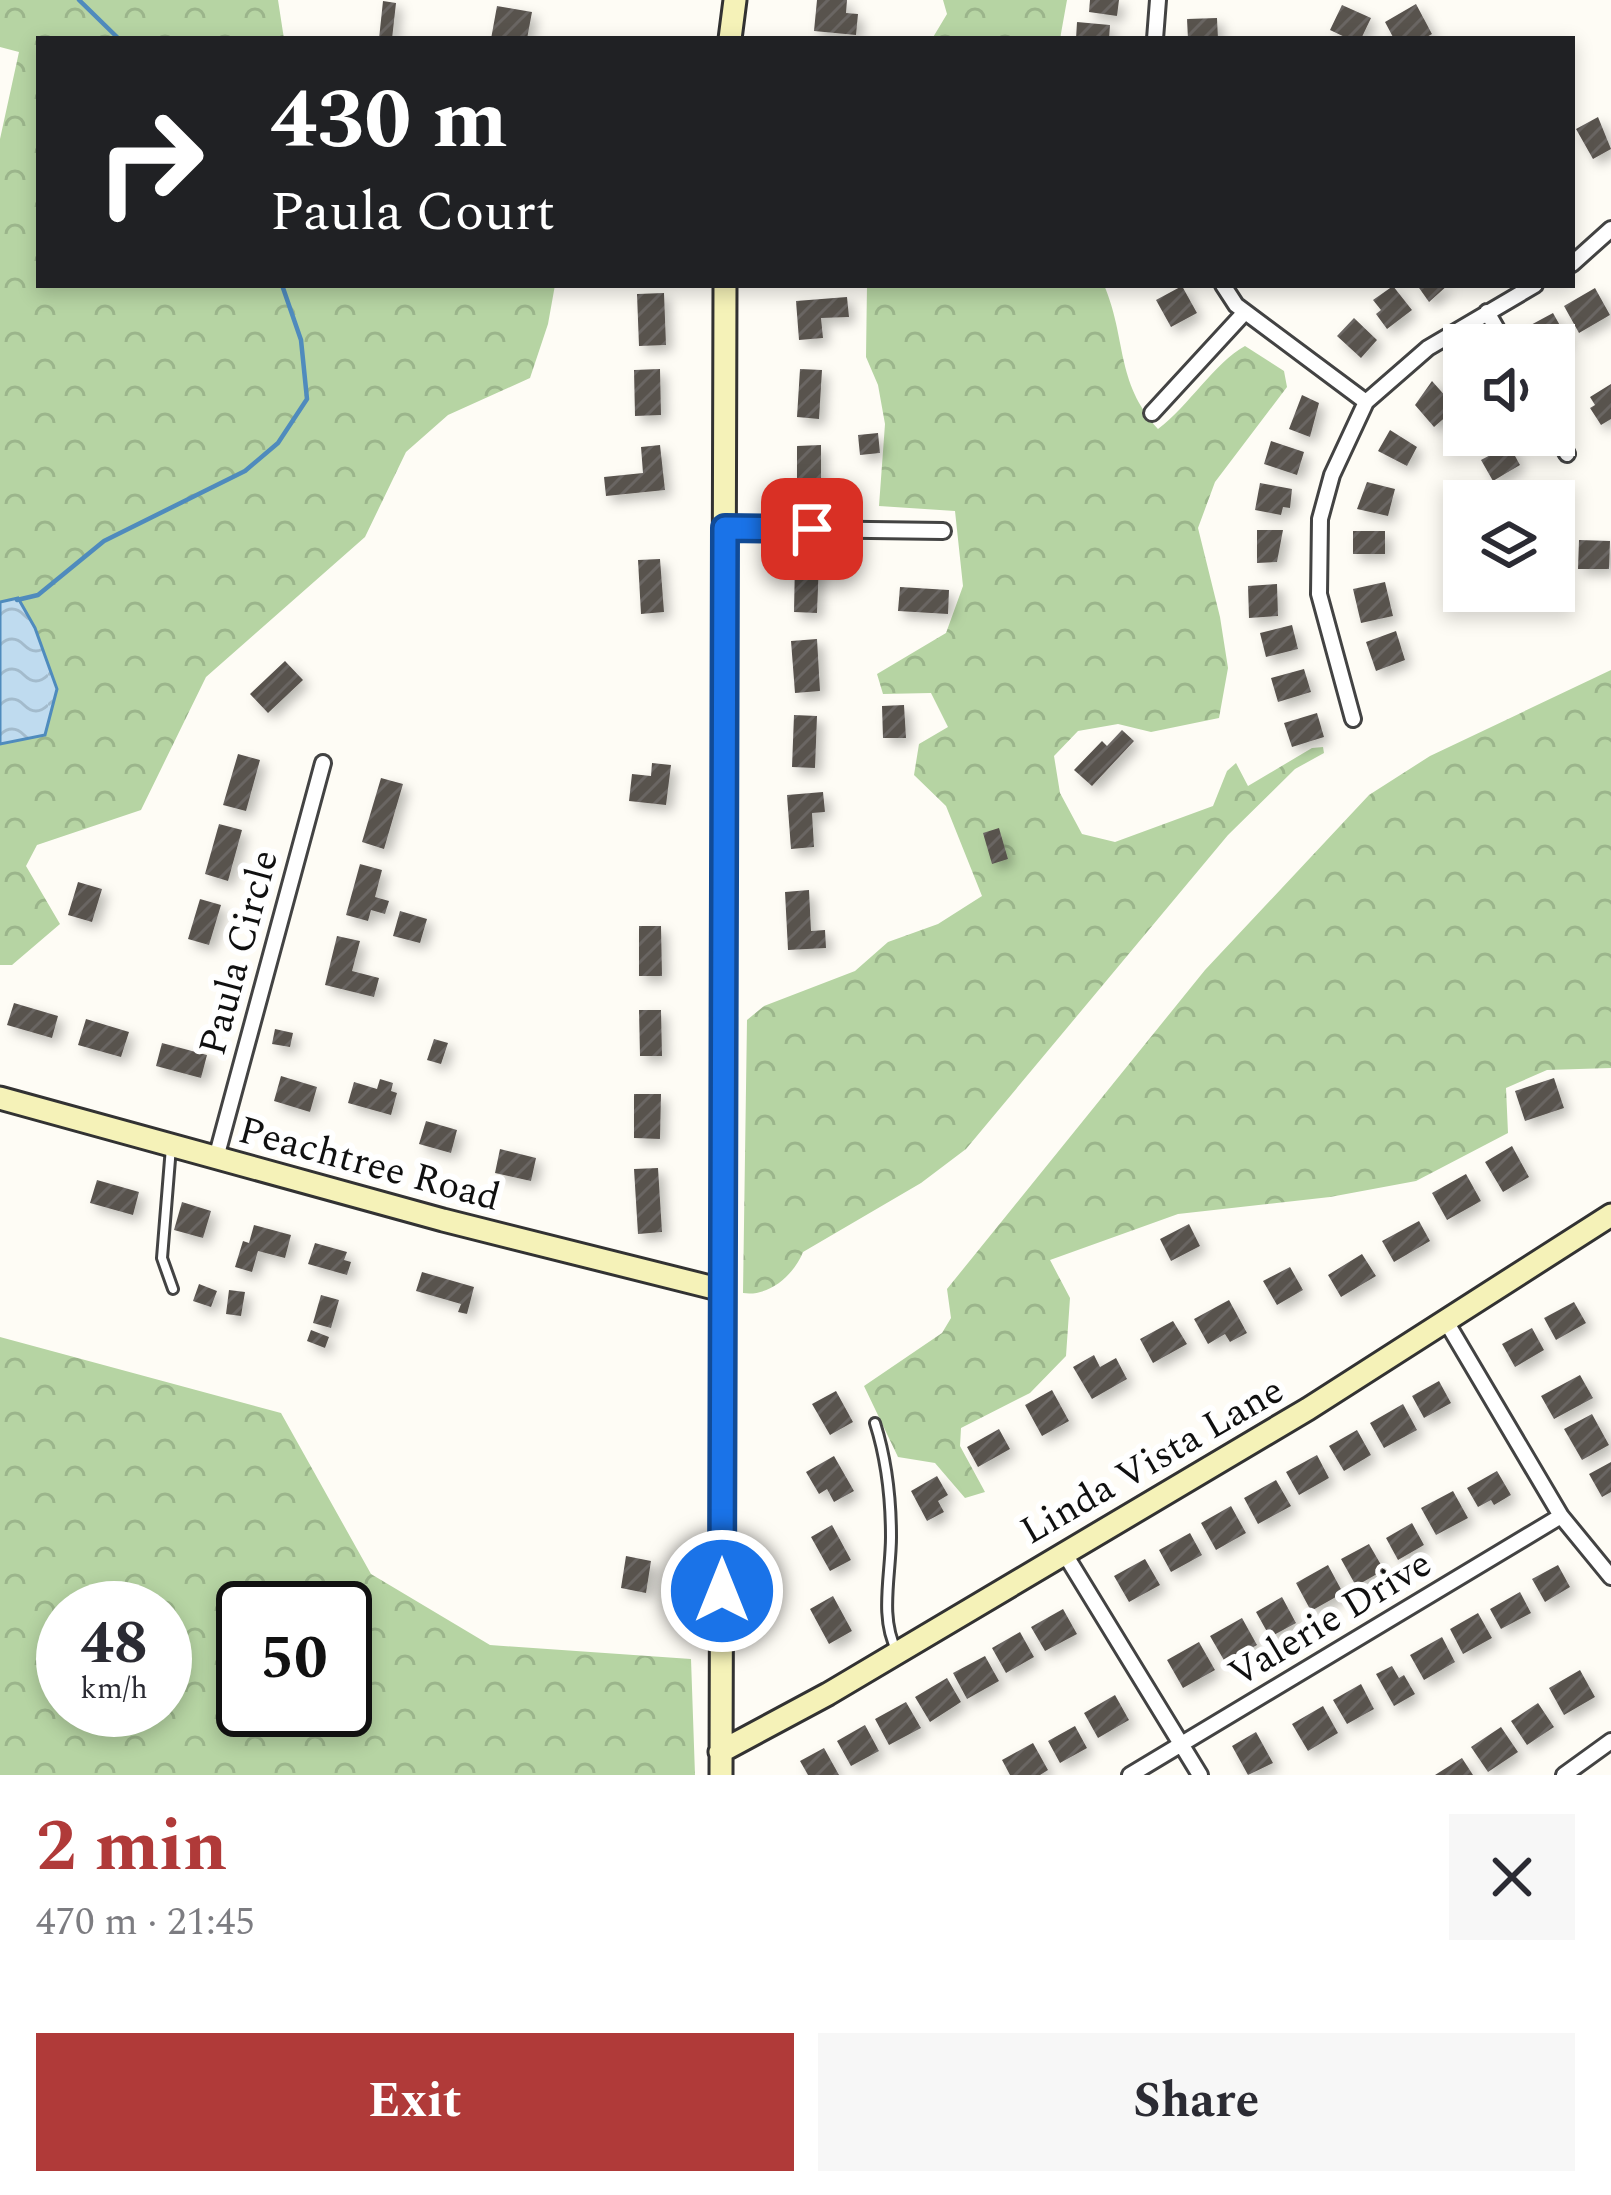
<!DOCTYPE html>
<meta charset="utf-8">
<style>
:root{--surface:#fff;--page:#f7f7f7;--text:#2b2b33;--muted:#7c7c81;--accent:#b03a39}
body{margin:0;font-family:Spectral,serif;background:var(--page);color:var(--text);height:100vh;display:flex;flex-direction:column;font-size:45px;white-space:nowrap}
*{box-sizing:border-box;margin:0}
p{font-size:39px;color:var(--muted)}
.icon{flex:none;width:66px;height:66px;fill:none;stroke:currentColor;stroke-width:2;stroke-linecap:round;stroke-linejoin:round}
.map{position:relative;height:1775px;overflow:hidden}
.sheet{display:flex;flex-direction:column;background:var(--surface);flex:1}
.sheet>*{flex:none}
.banner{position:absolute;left:36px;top:36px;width:1539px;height:252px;border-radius:0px;box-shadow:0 6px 18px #0003;background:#202124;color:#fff;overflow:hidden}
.tools{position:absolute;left:1443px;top:324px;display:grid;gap:24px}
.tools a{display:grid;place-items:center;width:132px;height:132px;border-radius:0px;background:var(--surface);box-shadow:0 6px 18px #0003;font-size:60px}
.speed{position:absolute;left:36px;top:1581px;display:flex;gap:24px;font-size:60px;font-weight:700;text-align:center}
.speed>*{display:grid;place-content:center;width:156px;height:156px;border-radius:50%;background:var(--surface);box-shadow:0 6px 18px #0003;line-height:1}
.speed small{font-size:30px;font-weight:400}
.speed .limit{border:6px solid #111;border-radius:18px;background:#fff;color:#111}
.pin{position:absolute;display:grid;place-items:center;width:102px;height:102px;color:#fff;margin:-51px;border-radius:24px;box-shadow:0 6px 18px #0006}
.me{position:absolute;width:132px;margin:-66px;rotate:0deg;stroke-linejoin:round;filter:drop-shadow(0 0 9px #0008)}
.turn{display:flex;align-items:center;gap:42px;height:252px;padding:0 36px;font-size:54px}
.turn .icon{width:156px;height:156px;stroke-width:2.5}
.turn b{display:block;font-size:84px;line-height:102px}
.round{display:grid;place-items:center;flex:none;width:126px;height:126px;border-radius:0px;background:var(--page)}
.overview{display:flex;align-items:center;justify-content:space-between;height:204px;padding:0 36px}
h1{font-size:72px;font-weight:700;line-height:90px;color:var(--accent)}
.action{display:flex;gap:24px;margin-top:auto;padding:24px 36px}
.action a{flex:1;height:138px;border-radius:0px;background:var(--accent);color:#fff;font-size:48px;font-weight:700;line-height:138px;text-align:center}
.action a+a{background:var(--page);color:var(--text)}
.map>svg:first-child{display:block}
.forest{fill:url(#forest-crowns);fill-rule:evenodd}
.water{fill:url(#water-waves);stroke:#4f8bbd;stroke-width:3}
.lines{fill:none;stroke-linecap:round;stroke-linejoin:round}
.stream{stroke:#4f8bbd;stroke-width:4.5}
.building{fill:url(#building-hatch);filter:url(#shadow)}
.lane-casing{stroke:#434343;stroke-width:14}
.street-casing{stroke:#434343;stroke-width:20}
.secondary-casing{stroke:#323232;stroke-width:27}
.lane{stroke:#fff;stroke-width:8}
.street{stroke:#fff;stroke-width:14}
.secondary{stroke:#f5f2b8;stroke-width:21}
.route-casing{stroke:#114b97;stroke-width:30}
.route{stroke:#1a73e8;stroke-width:21}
.labels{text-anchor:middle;stroke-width:12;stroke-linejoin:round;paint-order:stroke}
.street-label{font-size:39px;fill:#101010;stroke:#fff}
</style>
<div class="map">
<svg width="1611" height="1775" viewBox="0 0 1611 1775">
<defs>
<pattern id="forest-crowns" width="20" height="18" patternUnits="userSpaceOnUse" patternTransform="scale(3)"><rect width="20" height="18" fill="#b6d4a3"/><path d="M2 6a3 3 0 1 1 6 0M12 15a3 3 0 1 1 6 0" fill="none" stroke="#9bb58b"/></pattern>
<pattern id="water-waves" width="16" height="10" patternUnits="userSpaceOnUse" patternTransform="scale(3)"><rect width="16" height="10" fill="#bfdbef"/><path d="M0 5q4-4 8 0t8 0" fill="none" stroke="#a3bbcc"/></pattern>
<pattern id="building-hatch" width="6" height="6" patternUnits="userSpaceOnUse" patternTransform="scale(3)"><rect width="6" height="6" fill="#58524e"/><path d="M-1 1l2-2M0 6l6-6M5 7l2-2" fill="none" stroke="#6b6663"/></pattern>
<filter id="shadow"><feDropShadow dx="6" dy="6" stdDeviation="6" flood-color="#0004"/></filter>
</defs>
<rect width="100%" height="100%" fill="#fefcf5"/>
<path class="forest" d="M0,0H278L284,39H39V285H555L548,324L530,378L448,415L406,452L365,537L206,677L141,810L37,845L26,866L60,924L12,965H0V139L19,52L0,47Z
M943,0H1067L1060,39H932L947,14Z
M867,285H1104C1127,339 1115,381 1158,429C1189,406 1214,363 1245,346L1284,371L1287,387L1215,482L1198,528L1220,617L1228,668L1219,718L1151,732L1118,724L1078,731L1054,756L1060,793L1082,834L1115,842L1213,806L1227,771L1236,763L1248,786L1312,748L1323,747L1324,753L1295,769L1228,835L966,1149L921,1183L803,1252C794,1275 769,1297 743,1293L747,1020L764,1006L855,971L888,942L938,924L982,896L946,806L914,775L919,744L948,727L931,693L883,694L877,674L946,633L963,586L955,511L879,506L885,424L878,385L866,357Z
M1611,670V1068L1547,1070L1506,1088L1508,1133L1416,1181L1330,1197L1178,1214L1050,1260L1070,1298L1066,1356L1030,1393L961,1428L960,1446L985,1492L965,1498L935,1463L898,1457L864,1386L942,1333L951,1318L947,1289L1205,970L1369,795L1430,756Z
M0,1337L281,1413L371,1574L490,1645L691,1659L695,1775H0ZM165,1608V1710H63V1608ZM345,1608V1710H243V1608Z"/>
<path class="water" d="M18,598L35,628L57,689L45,735L0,744V602Z"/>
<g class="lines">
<path class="stream" d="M79,0L119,39
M17,600L38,595L104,541L245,471L278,443L307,399L301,340L282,285"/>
</g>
<path class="building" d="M817,0H847L846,13L858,14L856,35L814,31Z
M1090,0H1119L1117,16L1089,12Z
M383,1L396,3L392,39H379Z
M1416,4L1432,34L1423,39H1394L1385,22Z
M1342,5L1371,18L1361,39H1349L1330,30Z
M497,6L532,12L527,39H491Z
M1217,18L1218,39H1188L1187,19Z
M1077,22L1110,25L1109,39H1076Z
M1598,117L1611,149L1593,159L1576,129Z
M1417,285H1448L1429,302Z
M1182,286L1197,313L1171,327L1156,300Z
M1393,286L1412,310L1387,329L1376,314L1381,310L1373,300Z
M1595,288L1610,315L1579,333L1564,306Z
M664,293L666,345L639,346L637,294Z
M847,297L849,317L821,318L823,338L799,340L796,301Z
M1553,313L1567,338L1555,345H1537L1527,327Z
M1354,318L1377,340L1361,358L1337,336Z
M660,369L661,415L635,416L634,370Z
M800,369L822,370L819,419L797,417Z
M1432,381L1456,408L1434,427L1415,405Z
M1611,384V419L1601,425L1590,408L1595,405L1590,397Z
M1302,395L1319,403L1310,437L1289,429Z
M1390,430L1417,447L1407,466L1378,451Z
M878,433L880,453L860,455L858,435Z
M1271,441L1304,452L1297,475L1264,464Z
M660,445L665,490L606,496L604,477L643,473L641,447Z
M821,445V495H797V446Z
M1509,445L1520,465L1493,481L1481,460Z
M1367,482L1395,489L1388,516L1357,509Z
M1260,483L1292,489L1290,508L1283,507L1281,515L1255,510Z
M1257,530H1283L1277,562L1257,563Z
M1353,531H1385V554H1353Z
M1579,540L1610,541L1609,569H1578Z
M660,559L664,612L641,614L638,560Z
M795,561L819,562L817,613L794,612Z
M1385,582L1393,616L1361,623L1353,589Z
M1277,584L1278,616L1249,618L1248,586Z
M900,587L949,590L948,614L898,611Z
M1292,625L1298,649L1266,657L1260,633Z
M1396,631L1405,660L1376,671L1366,642Z
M817,639L820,691L795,693L791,641Z
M285,661L303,680L268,713L250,694Z
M1304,669L1311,692L1278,702L1271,678Z
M904,705L906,738H883L882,706Z
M1317,713L1324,737L1292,747L1284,723Z
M794,715L817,716L815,768L792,767Z
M1122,730L1134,741L1092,786L1074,770L1102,741L1107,746Z
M238,754L260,760L246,811L223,805Z
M652,763L671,765L666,805L629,801L632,774L651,776Z
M381,778L403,784L384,849L362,842Z
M823,792L825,812L812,813L814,847L791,849L787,795Z
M219,824L242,830L228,881L205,874Z
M999,828L1008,859L992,864L983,833Z
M360,864L382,870L375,897L389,901L385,914L371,910L368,921L346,915Z
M78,882L102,889L92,922L68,915Z
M809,890L811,931L825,930L826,948L788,950L785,892Z
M200,899L221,905L209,945L188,939Z
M400,911L427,919L420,943L393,936Z
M639,926H661L662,976H639Z
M337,936L360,941L352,971L379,978L374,997L325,985Z
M14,1003L58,1016L52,1038L7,1025Z
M639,1010H661L662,1056H640Z
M86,1019L129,1032L121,1057L78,1045Z
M275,1029L293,1033L290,1047L272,1044Z
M434,1039L448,1043L441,1064L427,1060Z
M162,1043L207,1055L201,1078L156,1066Z
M281,1076L317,1087L310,1112L274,1101Z
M1554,1078L1564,1108L1525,1121L1515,1091Z
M380,1079L393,1083L391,1091L397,1093L391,1115L348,1103L354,1082L377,1089Z
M634,1094H661L660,1139L634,1138Z
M426,1121L457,1130L451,1153L419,1144Z
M1512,1146L1529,1177L1503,1192L1485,1162Z
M500,1149L536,1158L531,1181L495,1173Z
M658,1168L662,1232L638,1234L634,1169Z
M1466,1174L1481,1201L1447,1220L1432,1193Z
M97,1180L139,1192L133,1215L90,1203Z
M182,1202L211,1211L203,1238L174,1230Z
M1419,1221L1430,1241L1394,1262L1382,1241Z
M1189,1224L1200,1246L1171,1261L1160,1239Z
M254,1225L291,1235L285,1258L258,1251L252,1272L235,1267L243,1241L249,1243Z
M315,1243L347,1252L344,1260L351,1262L347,1275L308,1264Z
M1362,1254L1376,1276L1341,1297L1328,1275Z
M1290,1267L1303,1290L1277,1305L1263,1281Z
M422,1272L474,1287L467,1314L458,1312L461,1304L416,1291Z
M199,1284L217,1291L211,1307L193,1301Z
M229,1290L245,1292L241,1316L226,1314Z
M321,1295L339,1300L331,1328L313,1323Z
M1229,1300L1247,1333L1230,1342L1225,1334L1208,1344L1194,1319Z
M1574,1302L1586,1323L1556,1340L1544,1318Z
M1173,1321L1187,1344L1153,1363L1140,1339Z
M1532,1328L1544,1350L1515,1367L1502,1344Z
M311,1330L329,1337L325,1348L307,1341Z
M1094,1355L1100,1367L1116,1358L1127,1379L1092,1399L1073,1367Z
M1580,1375L1593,1398L1554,1419L1541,1396Z
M1439,1381L1451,1403L1424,1418L1412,1396Z
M1052,1390L1069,1421L1042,1436L1025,1405Z
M836,1391L853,1422L830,1435L812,1404Z
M1403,1404L1417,1430L1384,1448L1370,1423Z
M1592,1414L1609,1445L1582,1460L1564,1429Z
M999,1429L1010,1449L978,1467L967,1447Z
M1357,1430L1371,1455L1344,1471L1329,1446Z
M1317,1455L1329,1478L1299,1495L1286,1472Z
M834,1456L854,1491L834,1502L827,1489L819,1494L806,1472Z
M1611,1462V1492L1602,1497L1589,1474Z
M1497,1471L1511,1495L1494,1505L1491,1500L1478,1507L1467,1488Z
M937,1476L948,1495L938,1501L944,1512L927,1521L911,1491Z
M1276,1480L1291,1506L1258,1524L1244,1498Z
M1453,1491L1468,1518L1436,1535L1421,1508Z
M1231,1506L1246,1533L1216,1550L1201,1523Z
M1412,1523L1424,1545L1398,1560L1386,1538Z
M832,1525L851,1560L830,1571L811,1537Z
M1190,1533L1202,1555L1171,1572L1159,1550Z
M1369,1544L1384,1570L1356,1586L1341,1559Z
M626,1556L651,1561L646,1593L621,1588Z
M1145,1559L1160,1585L1129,1602L1114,1576Z
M1328,1565L1343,1593L1311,1611L1296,1583Z
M1558,1565L1570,1587L1545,1602L1532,1579Z
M1520,1592L1531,1613L1501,1629L1490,1609Z
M833,1596L852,1631L829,1644L810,1609Z
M1282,1597L1296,1623L1270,1637L1256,1612Z
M1063,1609L1077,1634L1045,1651L1031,1627Z
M1478,1613L1492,1638L1463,1654L1450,1629Z
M1242,1618L1257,1645L1225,1662L1210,1636Z
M1020,1632L1034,1657L1006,1673L992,1648Z
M1442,1637L1455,1662L1424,1680L1410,1655Z
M1199,1642L1215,1670L1183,1688L1167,1660Z
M985,1656L999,1681L967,1699L953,1673Z
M1392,1666L1399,1678L1404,1675L1415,1694L1394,1706L1376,1674Z
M1580,1670L1595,1697L1564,1715L1549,1688Z
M947,1678L961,1702L930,1722L915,1697Z
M1361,1684L1374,1709L1347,1724L1333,1700Z
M1115,1695L1129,1720L1098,1738L1084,1713Z
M906,1702L921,1728L889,1745L875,1719Z
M1538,1703L1554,1727L1527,1745L1511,1721Z
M1323,1706L1338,1733L1308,1751L1292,1724Z
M865,1725L879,1751L851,1766L837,1741Z
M1075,1726L1087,1748L1060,1763L1048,1741Z
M1501,1727L1518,1752L1488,1772L1471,1747Z
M1256,1732L1273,1763L1248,1775L1232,1746Z
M1033,1743L1048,1770L1040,1775H1010L1002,1760Z
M824,1748L839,1775H808L800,1761Z
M1462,1758L1473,1775H1435Z"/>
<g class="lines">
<defs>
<path id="lane" d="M171,1147L162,1258L173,1289
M875,1423C887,1461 891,1497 891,1537C891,1574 879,1618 897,1651"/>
<path id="street" d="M1155,39L1158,0
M1572,264L1611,229
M1223,285L1236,305L1366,402
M1487,312L1506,345
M1152,413L1245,312
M1554,430L1567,454
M725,528L943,531
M1353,719L1319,594L1320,519L1332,475L1366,402L1428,348L1535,285
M216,1158L323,763
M1447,1323L1561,1516L1611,1577
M1063,1551L1200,1775
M1130,1775L1561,1516
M1564,1775L1611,1741"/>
<path id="secondary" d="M730,39L735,0
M0,1098L443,1220L722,1290
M720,1752L828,1694L1308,1409L1611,1215
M721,1775L725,285"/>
</defs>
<use href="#lane" class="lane-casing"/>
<use href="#street" class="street-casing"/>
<use href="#secondary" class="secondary-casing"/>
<use href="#lane" class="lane"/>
<use href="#street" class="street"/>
<use href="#secondary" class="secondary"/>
</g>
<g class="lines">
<defs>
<path id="route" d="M722,1591L725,528L812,529"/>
</defs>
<use href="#route" class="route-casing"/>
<use href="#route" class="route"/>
</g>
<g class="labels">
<g class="street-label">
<text transform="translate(237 952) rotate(-75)" y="14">Paula Circle</text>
<text transform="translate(370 1162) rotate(15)" y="14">Peachtree Road</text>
<text transform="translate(1151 1459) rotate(-30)" y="14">Linda Vista Lane</text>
<text transform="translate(1329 1617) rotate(-31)" y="14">Valerie Drive</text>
</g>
</g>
</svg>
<div class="tools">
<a><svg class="icon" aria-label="sound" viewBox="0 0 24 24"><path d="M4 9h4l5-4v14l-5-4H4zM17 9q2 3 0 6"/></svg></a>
<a><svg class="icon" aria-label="layers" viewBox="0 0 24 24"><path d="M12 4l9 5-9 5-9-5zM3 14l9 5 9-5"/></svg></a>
</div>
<div class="speed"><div>48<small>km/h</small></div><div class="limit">50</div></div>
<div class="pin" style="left:812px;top:529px;background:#d93025"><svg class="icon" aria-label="arrive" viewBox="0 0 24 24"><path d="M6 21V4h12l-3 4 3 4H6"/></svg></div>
<svg class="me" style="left:722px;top:1591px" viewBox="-20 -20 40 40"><circle r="17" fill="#1a73e8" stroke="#fff" stroke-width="3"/><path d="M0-11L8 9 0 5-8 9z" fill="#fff"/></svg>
<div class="banner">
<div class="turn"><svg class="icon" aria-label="right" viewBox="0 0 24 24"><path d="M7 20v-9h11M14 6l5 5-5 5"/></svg><div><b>430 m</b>Paula Court</div></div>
</div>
</div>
<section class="sheet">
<div class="overview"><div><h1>2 min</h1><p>470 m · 21:45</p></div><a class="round"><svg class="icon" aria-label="close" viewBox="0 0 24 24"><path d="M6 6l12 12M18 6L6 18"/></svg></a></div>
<div class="action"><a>Exit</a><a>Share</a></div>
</section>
